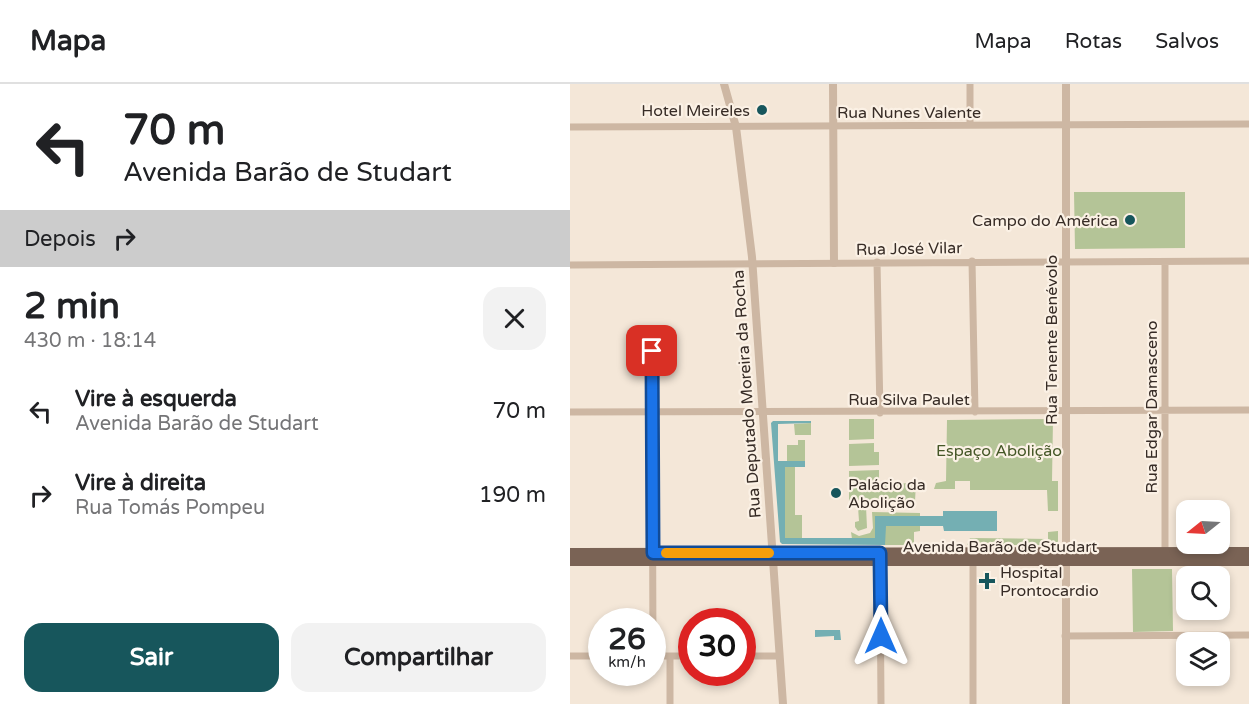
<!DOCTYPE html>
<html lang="pt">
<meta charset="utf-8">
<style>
:root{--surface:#fff;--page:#f2f2f2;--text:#202124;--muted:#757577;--line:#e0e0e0;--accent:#17565c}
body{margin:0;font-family:"Varela Round",sans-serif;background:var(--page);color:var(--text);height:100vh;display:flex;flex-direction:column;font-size:22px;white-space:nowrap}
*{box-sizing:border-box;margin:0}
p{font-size:20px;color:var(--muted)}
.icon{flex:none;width:33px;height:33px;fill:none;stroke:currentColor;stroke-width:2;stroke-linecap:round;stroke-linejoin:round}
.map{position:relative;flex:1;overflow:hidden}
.sheet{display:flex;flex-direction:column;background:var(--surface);width:570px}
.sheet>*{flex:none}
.top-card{background:#fff;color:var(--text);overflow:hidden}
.needle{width:39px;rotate:252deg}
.fabs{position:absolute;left:606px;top:416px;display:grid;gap:12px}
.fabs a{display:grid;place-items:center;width:54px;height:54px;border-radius:12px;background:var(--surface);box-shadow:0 3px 9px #0003;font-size:30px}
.speed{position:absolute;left:18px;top:524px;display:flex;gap:12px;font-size:30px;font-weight:700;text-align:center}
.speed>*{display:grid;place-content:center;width:78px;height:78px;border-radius:50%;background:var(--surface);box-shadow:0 3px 9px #0003;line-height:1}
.speed small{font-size:15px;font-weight:400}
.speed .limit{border:9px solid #d22;background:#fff;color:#111}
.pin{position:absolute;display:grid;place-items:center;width:51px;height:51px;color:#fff;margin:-26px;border-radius:12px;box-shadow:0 3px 9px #0006}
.me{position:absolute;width:66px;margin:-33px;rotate:0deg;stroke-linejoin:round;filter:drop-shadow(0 0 4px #0008)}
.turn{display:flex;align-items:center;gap:21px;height:126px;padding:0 24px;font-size:27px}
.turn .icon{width:78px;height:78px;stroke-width:2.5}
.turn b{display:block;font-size:42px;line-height:51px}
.then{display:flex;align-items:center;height:57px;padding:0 24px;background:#0003;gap:12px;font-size:22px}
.round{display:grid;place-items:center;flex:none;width:63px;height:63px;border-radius:18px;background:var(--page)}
.summary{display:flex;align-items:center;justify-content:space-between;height:102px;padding:0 24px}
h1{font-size:36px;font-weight:700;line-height:45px}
.primary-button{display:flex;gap:12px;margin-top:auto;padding:12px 24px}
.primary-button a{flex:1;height:69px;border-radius:18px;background:var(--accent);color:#fff;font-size:24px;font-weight:700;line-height:69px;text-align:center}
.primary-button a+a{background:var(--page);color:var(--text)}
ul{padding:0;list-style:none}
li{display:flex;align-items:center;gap:18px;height:84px;padding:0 24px}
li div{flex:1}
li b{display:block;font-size:22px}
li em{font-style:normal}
header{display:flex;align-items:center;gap:36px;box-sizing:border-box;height:84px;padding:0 30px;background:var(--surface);border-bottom:2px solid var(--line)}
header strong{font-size:28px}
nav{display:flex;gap:33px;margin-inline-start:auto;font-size:21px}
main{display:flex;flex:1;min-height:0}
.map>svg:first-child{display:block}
.green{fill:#b4c497}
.water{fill:#74afb3}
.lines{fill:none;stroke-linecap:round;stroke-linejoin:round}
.minor{stroke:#cdb7a3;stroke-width:7}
.tertiary{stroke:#cdb7a3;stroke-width:8}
.primary{stroke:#7a6355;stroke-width:10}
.route-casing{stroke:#114b97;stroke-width:15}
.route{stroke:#1a73e8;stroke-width:10}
.slow{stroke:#f59e0b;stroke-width:10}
.poi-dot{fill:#17565c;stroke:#fbf1e5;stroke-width:2}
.labels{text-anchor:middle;stroke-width:4.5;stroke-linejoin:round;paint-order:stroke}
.poi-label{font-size:16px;fill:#372c26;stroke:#fbf1e5;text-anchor:end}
.street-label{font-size:16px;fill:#372c26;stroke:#fbf1e5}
.park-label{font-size:16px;fill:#455727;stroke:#fbf1e5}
</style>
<header>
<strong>Mapa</strong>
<nav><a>Mapa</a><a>Rotas</a><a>Salvos</a></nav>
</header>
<main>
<section class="sheet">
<div class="top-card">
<div class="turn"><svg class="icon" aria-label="left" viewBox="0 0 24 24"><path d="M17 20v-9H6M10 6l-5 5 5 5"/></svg><div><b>70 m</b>Avenida Barão de Studart</div></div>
<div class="then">Depois<svg class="icon" aria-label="right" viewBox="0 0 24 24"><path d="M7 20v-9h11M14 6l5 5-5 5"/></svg></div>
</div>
<div class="summary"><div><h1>2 min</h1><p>430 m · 18:14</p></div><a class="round"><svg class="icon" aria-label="close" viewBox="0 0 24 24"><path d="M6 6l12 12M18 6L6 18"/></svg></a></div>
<ul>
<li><svg class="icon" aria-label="left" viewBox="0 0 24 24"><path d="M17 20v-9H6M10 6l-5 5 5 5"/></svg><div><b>Vire à esquerda</b><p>Avenida Barão de Studart</p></div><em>70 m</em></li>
<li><svg class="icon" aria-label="right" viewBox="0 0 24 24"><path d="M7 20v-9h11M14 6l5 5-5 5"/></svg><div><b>Vire à direita</b><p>Rua Tomás Pompeu</p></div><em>190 m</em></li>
</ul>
<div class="primary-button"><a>Sair</a><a>Compartilhar</a></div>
</section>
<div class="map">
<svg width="679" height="620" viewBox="0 0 679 620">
<rect width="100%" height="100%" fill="#f4e7d8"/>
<path class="green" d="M504,108H615V164L505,165Z
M279,335H304V355L279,356Z
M483,335L482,397H488V427H478L477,406H400V397H385V405H364L366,399L376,397L377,336Z
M241,339V351H225L224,340Z
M228,356H235V377H217V361H228Z
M304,359V368H309V381L279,382V360Z
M215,383H225V431H232V454H215Z
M309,386V400L346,399L345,417L279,418V387Z
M296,422L297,444L288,447L285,443V438L289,437L288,423Z
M302,428L350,429V432H305V454L282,455L281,448L289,452L300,449L303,444Z
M315,442H350V447L344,448V461H315Z
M488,447V461H397L400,454L478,455V448Z
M562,485H602L603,547L563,548Z"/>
<path class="water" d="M203,337H241V339L208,340V377H235V383H215V454H305V432H373V427H427V447H374L373,442H316L315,461L212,460L210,458L201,339Z
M245,546H270L271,556H264V552L245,553Z"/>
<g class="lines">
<path class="minor" d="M400,0V41
M0,43L679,40
M402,177L405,328
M307,178L310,329
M0,181L679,177
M82,267L83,572
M0,328L679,326
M595,468V178
M310,476L311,620
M495,552L679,551
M0,572H32
M82,572H122
M172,572H209
M100,620V572
M403,620V474"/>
<path class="tertiary" d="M154,0L166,43L182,173L213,620
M263,0L264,179
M496,620V0"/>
<path class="primary" d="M0,469L679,468
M0,477H679"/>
</g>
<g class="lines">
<defs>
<path id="route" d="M82,267L83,469H310L311,552"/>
</defs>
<use href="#route" class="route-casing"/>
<use href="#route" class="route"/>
<path class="slow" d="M96,469H199"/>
</g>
<g class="poi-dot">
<circle cx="192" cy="26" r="6"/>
<circle cx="560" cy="136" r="6"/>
<circle cx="266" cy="409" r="6"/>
<path d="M414 488h6v6h6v6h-6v6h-6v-6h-6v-6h6z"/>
</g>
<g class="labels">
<g class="poi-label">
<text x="180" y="32">Hotel Meireles</text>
<text x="548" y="142">Campo do América</text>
<text x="278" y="406" text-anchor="start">Palácio da<tspan x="278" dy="18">Abolição</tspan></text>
<text x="430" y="494" text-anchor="start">Hospital<tspan x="430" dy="18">Prontocardio</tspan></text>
</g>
<g class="street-label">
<text x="339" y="34">Rua Nunes Valente</text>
<text transform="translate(339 164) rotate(-1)" y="6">Rua José Vilar</text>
<text transform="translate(481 256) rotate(-90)" y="6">Rua Tenente Benévolo</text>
<text transform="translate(176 310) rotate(-94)" y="6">Rua Deputado Moreira da Rocha</text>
<text x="339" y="321">Rua Silva Paulet</text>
<text transform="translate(581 323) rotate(-90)" y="6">Rua Edgar Damasceno</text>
<text x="430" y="468">Avenida Barão de Studart</text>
</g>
<g class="park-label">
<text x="429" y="372">Espaço Abolição</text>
</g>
</g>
</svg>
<div class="fabs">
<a><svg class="needle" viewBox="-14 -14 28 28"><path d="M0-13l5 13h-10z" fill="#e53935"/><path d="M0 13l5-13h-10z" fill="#757577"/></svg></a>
<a><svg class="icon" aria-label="search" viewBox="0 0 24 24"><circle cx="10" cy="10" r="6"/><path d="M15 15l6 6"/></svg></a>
<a><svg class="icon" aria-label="layers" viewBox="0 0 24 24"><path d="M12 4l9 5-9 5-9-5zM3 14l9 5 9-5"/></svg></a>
</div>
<div class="speed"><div>26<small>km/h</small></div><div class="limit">30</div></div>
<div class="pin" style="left:82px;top:267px;background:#d93025"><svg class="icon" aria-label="arrive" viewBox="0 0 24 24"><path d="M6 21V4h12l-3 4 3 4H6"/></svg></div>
<svg class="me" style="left:311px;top:552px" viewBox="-20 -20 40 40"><path d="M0-17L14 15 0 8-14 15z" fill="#1a73e8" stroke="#fff" stroke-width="4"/></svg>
</div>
</main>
